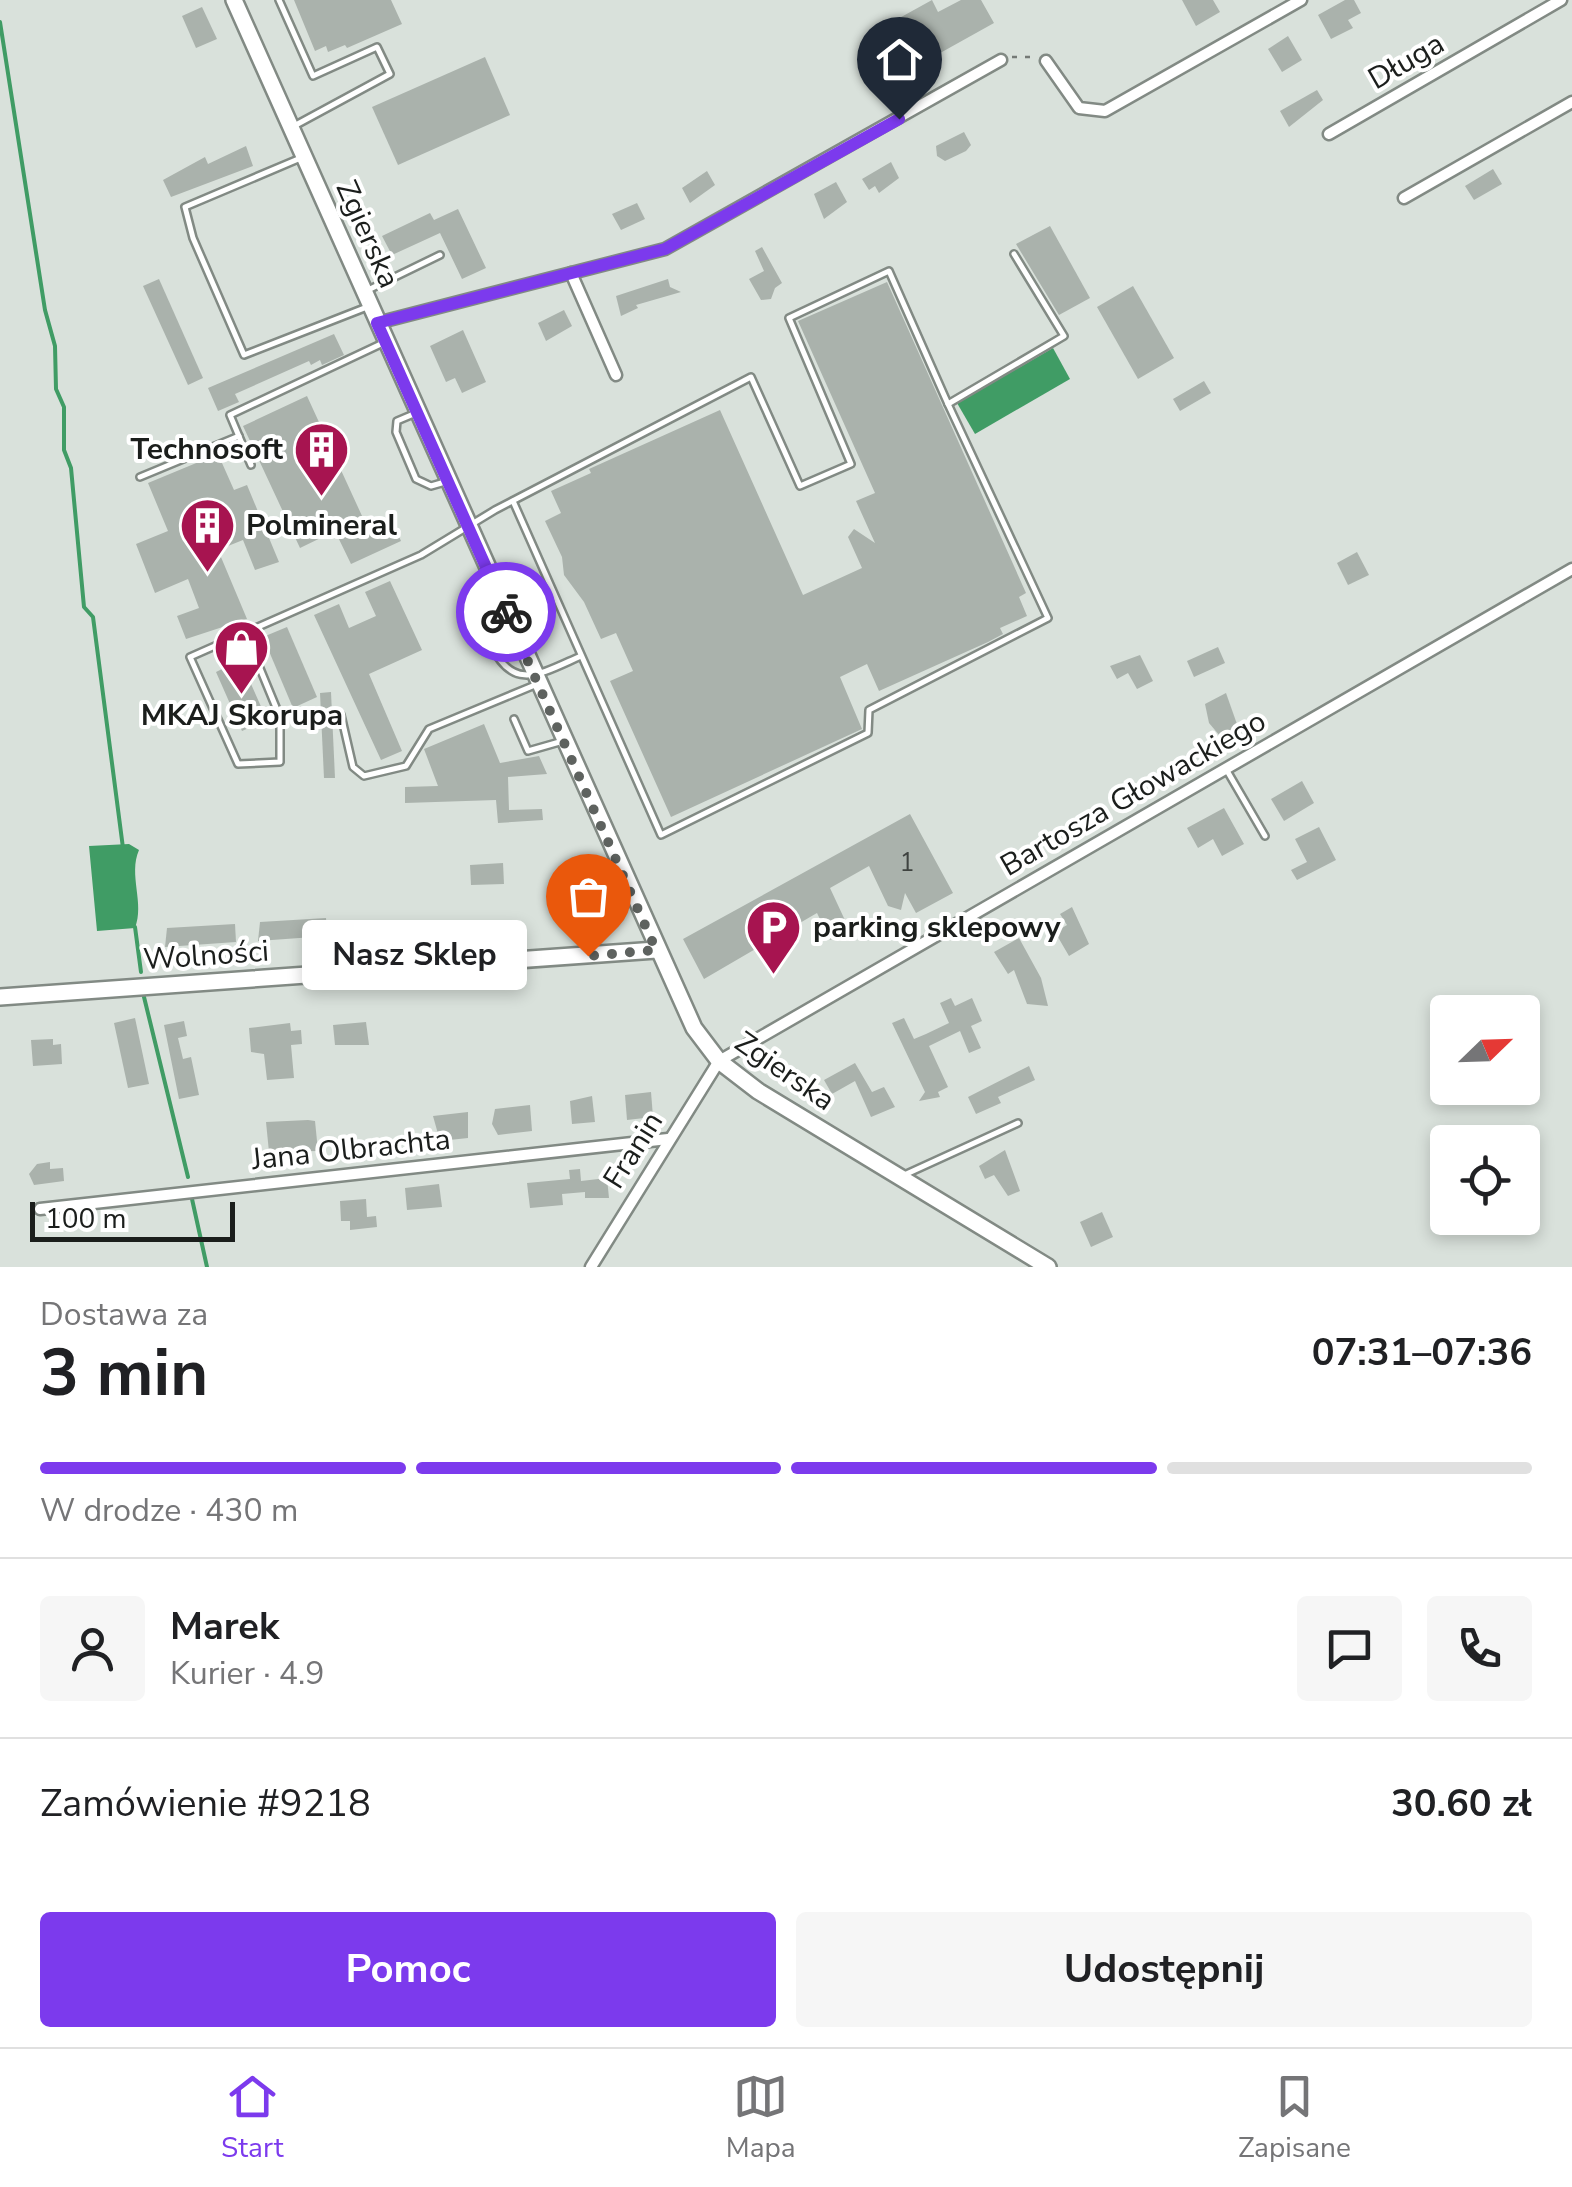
<!DOCTYPE html>
<html lang="pl">
<meta charset="utf-8">
<style>
:root{--surface:#fff;--page:#f6f6f6;--text:#202124;--muted:#757577;--line:#e0e0e0;--accent:#7c3aed}
body{margin:0;font-family:"Nunito Sans",sans-serif;background:var(--page);color:var(--text);height:100vh;display:flex;flex-direction:column;font-size:38px;white-space:nowrap}
*{box-sizing:border-box;margin:0}
p{font-size:32px;color:var(--muted)}
.icon{flex:none;width:55px;height:55px;fill:none;stroke:currentColor;stroke-width:2;stroke-linecap:round;stroke-linejoin:round}
.map{position:relative;height:1267px;overflow:hidden}
.sheet{display:flex;flex-direction:column;background:var(--surface);flex:1}
.sheet>*{flex:none}
.needle{width:65px;rotate:67deg}
.controls{position:absolute;left:1430px;top:995px;display:grid;gap:20px}
.controls a{display:grid;place-items:center;width:110px;height:110px;border-radius:10px;background:var(--surface);box-shadow:0 5px 15px #0003;font-size:50px}
.scale{position:absolute;left:30px;bottom:25px;width:205px;box-sizing:border-box;padding-left:10px;border:5px solid #1b1e1c;border-top:0;font-size:28px;line-height:35px;white-space:nowrap;color:#1b1e1c;-webkit-text-stroke:8px #fff;paint-order:stroke}
.pin{position:absolute;display:grid;place-items:center;width:85px;height:85px;color:#fff;margin:-102px -42px;border-radius:50% 50% 50% 0;rotate:-45deg;box-shadow:0 0 10px #0007}
.pin .icon{rotate:45deg}
.courier{position:absolute;display:grid;place-items:center;width:100px;height:100px;margin:-50px;border:8px solid #7c3aed;border-radius:50%;background:#fff;color:#222;box-shadow:0 2px 12px #0007}
.bubble{position:absolute;height:70px;border-radius:10px;background:var(--surface);box-shadow:0 5px 15px #0003;font-size:32px;font-weight:700;line-height:70px;text-align:center}
.summary em{font-style:normal;font-weight:700}
.summary div{display:flex;flex-direction:column-reverse}
.summary{display:flex;align-items:center;justify-content:space-between;height:170px;padding:0 40px}
h1{font-size:65px;font-weight:700;line-height:75px}
.bar{display:grid;grid-template-columns:repeat(4,1fr);gap:15px 10px;align-content:center;height:120px;padding:0 40px}
.bar i{height:12px;border-radius:8px;background:var(--line)}
.bar .selected{background:var(--accent)}
.bar p{grid-column:span 4}
.line{display:flex;align-items:center;gap:25px;padding:0 40px;border-top:2px solid var(--line)}
.line div{flex:1}
.round{display:grid;place-items:center;flex:none;width:105px;height:105px;border-radius:10px;background:var(--page)}
.primary-button{display:flex;gap:20px;margin-top:auto;padding:20px 40px}
.primary-button a{flex:1;height:115px;border-radius:10px;background:var(--accent);color:#fff;font-size:40px;font-weight:700;line-height:115px;text-align:center}
.primary-button a+a{background:var(--page);color:var(--text)}
.dock{display:flex;justify-content:space-around;align-items:center;height:140px;border-top:2px solid var(--line);background:var(--surface);font-size:28px;color:var(--muted)}
.dock a{display:grid;justify-items:center;gap:5px}
.dock .selected{color:var(--accent)}
.map>svg:first-child{display:block}
.water{fill:#409c65}
.lines{fill:none;stroke-linecap:round;stroke-linejoin:round}
.stream{stroke:#409c65;stroke-width:4}
.building{fill:#aab2ac}
.lane-casing{stroke:#828a84;stroke-width:10}
.street-casing{stroke:#828a84;stroke-width:15}
.secondary-casing{stroke:#828a84;stroke-width:20}
.path{stroke:#757a76;stroke-width:2.5;stroke-dasharray:5 8;stroke-linecap:butt}
.lane{stroke:#fff;stroke-width:5}
.street{stroke:#fff;stroke-width:10}
.secondary{stroke:#fff;stroke-width:15}
.done{stroke:#5e625f;stroke-width:10;stroke-dasharray:0 18}
.route{stroke:#7c3aed;stroke-width:12}
.labels{text-anchor:middle;stroke-width:8;stroke-linejoin:round;paint-order:stroke}
.number-label{font-size:25px;fill:#3f4340}
.street-label{font-size:30px;fill:#1b1e1c;stroke:#fff}
.poi-label{font-size:30px;font-weight:bold;fill:#1b1e1c;stroke:#fff;text-anchor:start}
</style>
<div class="map">
<svg width="1572" height="1267" viewBox="0 0 1572 1267">
<rect width="100%" height="100%" fill="#d9e1db"/>
<!-- water -->
<g class="water">
<path d="M1053 348 1070 379 975 434 957 403Z"/>
<path d="M129 844 139 850C128 875 145 903 135 928L97 931 89 846Z"/>
</g>
<g class="lines">
<!-- stream -->
<g class="stream">
<path d="M0 22 45 310 55 346 56 389 64 407V450L71 468 84 607 93 617 123 848"/>
<path d="M135 927 141 972"/>
<path d="M144 997 188 1177"/>
<path d="M192 1199 207 1267"/>
</g>
</g>
<!-- building -->
<g class="building">
<path d="M294 0H391L402 24 347 48 345 45 328 52 326 46 315 51Z"/>
<path d="M932 0 938 12 961 0H981L994 23 924 62 913 43 873 52 865 37Z"/>
<path d="M1182 0H1213L1220 12 1196 26Z"/>
<path d="M1345 0H1354L1361 13 1348 20 1353 28 1331 39 1318 15Z"/>
<path d="M202 7 217 39 196 48 182 16Z"/>
<path d="M1288 36 1302 60 1282 72 1268 49Z"/>
<path d="M485 57 510 115 398 165 372 107Z"/>
<path d="M1317 90 1323 100 1289 127 1280 111Z"/>
<path d="M964 132 971 145 966 151 945 161 937 156 936 146Z"/>
<path d="M246 146 253 166 171 197 163 180 205 157 208 164Z"/>
<path d="M891 162 899 178 879 193 875 186 869 190 862 179Z"/>
<path d="M1493 169 1502 184 1474 200 1465 186Z"/>
<path d="M707 171 715 185 690 203 682 188Z"/>
<path d="M836 182 847 202 824 219 814 194Z"/>
<path d="M637 203 645 219 621 230 612 214Z"/>
<path d="M458 209 486 268 462 279 440 233 392 255 382 236 430 213 434 220Z"/>
<path d="M1050 226 1090 298 1059 315 1016 244Z"/>
<path d="M762 247 782 283 775 288 771 299 761 300 749 279 764 271 755 251Z"/>
<path d="M159 279 203 378 188 385 143 286Z"/>
<path d="M668 279 670 287 681 292 636 305 638 308 621 316 616 296Z"/>
<path d="M887 282 1026 593 1019 597 1027 616 1000 628 1003 634 988 642 879 691 867 664 840 677 862 729 671 817 610 681 633 671 616 633 601 639 584 602 564 575 562 557 545 521 561 513 551 491 591 473 589 469 720 410 803 595 862 568 848 537 854 529 875 543 856 501 875 493 798 321Z"/>
<path d="M1133 286 1174 358 1138 379 1097 307Z"/>
<path d="M564 310 572 326 546 341 538 323Z"/>
<path d="M463 330 486 382 462 393 455 378 446 382 430 346Z"/>
<path d="M334 334 344 355 322 365 320 360 311 365 309 361 235 394 239 402 218 411 208 388Z"/>
<path d="M1204 381 1211 393 1180 411 1173 399Z"/>
<path d="M307 396 368 529 391 518 401 541 351 564 335 531 300 548 243 426Z"/>
<path d="M218 454 234 490 247 485 279 562 255 570 243 540 218 550 247 619 186 639 177 616 199 608 188 579 155 593 136 544 168 531 148 483Z"/>
<path d="M1357 552 1369 575 1348 585 1337 563Z"/>
<path d="M390 581 422 650 369 674 402 751 381 760 314 615 339 604 349 628 376 616 365 592Z"/>
<path d="M287 627 317 697 293 708 263 637Z"/>
<path d="M1218 647 1225 663 1194 677 1187 661Z"/>
<path d="M236 650 267 720 242 731 216 672 222 669 217 658Z"/>
<path d="M1140 655 1153 681 1137 689 1128 673 1117 679 1110 666Z"/>
<path d="M331 692 335 778H324L320 693Z"/>
<path d="M1226 693 1238 727 1220 736 1209 723 1205 704Z"/>
<path d="M484 724 500 763 539 756 547 774 508 777 509 810 542 809 543 820 498 823 496 800 405 803V787L438 786 424 749Z"/>
<path d="M1302 781 1314 803 1284 821 1271 799Z"/>
<path d="M1224 808 1244 844 1222 856 1213 839 1198 848 1187 828Z"/>
<path d="M910 814 953 893 916 913 905 893 901 910 888 906 869 866 830 888 850 931 830 940 817 913 704 979 683 939Z"/>
<path d="M1319 827 1336 860 1297 880 1291 870 1307 862 1295 839Z"/>
<path d="M503 863 504 884 471 885 470 865Z"/>
<path d="M1072 907 1089 944 1069 956 1055 932 1067 925 1060 914Z"/>
<path d="M326 918 327 936 258 941 260 922Z"/>
<path d="M235 924 236 942 165 947 167 928Z"/>
<path d="M1019 938 1041 978 1048 1006 1027 1004 1014 970 1008 974 994 952Z"/>
<path d="M951 998 955 1006 972 998 982 1021 971 1026 981 1048 969 1053 960 1031 929 1046 948 1087 938 1092 940 1097 919 1101 925 1092 892 1023 904 1018 914 1039 926 1034 949 1023 940 1003Z"/>
<path d="M135 1018 149 1084 128 1088 114 1023Z"/>
<path d="M184 1021 187 1036 178 1038 183 1059 191 1057 199 1095 179 1099 164 1025Z"/>
<path d="M366 1022 369 1045H335L333 1025Z"/>
<path d="M290 1023 291 1031 301 1030 302 1044 291 1045 294 1078 267 1080 264 1054 251 1052 249 1028Z"/>
<path d="M53 1039V1045L61 1044 62 1064 33 1066 31 1040Z"/>
<path d="M855 1063 872 1092 884 1087 895 1107 871 1117 855 1081 832 1094 824 1080Z"/>
<path d="M1029 1066 1035 1080 998 1097 1001 1103 976 1114 968 1097Z"/>
<path d="M651 1092 653 1117 627 1120 625 1095Z"/>
<path d="M592 1096 595 1122 572 1124 570 1101Z"/>
<path d="M530 1105 532 1131 498 1135 492 1124 495 1109Z"/>
<path d="M468 1112V1138L440 1141 433 1116Z"/>
<path d="M308 1120 315 1121 318 1151 269 1152 266 1122Z"/>
<path d="M1005 1150 1020 1191 1008 1196 994 1175 985 1179 979 1166Z"/>
<path d="M50 1162V1169L63 1168 64 1181 34 1185 29 1174 37 1164Z"/>
<path d="M580 1169 581 1181 607 1178 609 1198H585V1192L562 1194 563 1205 530 1208 527 1183 570 1179 569 1170Z"/>
<path d="M439 1184 442 1207 407 1210 405 1188Z"/>
<path d="M366 1199 367 1217 376 1216 377 1227 350 1230V1221H341L340 1201Z"/>
<path d="M1102 1212 1113 1237 1091 1247 1080 1222Z"/>
</g>
<g class="lines">
<defs>
<g id="lane">
<path d="M279 0 313 76 377 47 390 74 294 126"/>
<path d="M303 157 185 207 193 238 244 355 367 307"/>
<path d="M366 291 440 255"/>
<path d="M416 413 397 421 396 432 416 479 431 486 445 482"/>
<path d="M251 465 230 415 383 343"/>
<path d="M140 477 239 436"/>
<path d="M513 501 661 835 868 733 869 710 1048 618 948 404"/>
<path d="M492 588 479 596C478 614 483 626 490 642 512 694 542 673 581 656"/>
<path d="M254 654 280 717V762L238 764 190 657 421 555 495 510 751 377 800 486 851 464 789 318 889 271 948 404 1064 336 1014 254"/>
<path d="M341 715 353 767 364 776 406 766 429 729 535 685"/>
<path d="M514 719 528 751 563 741"/>
<path d="M1226 769 1265 836"/>
<path d="M902 1176 1018 1123"/>
</g>
<g id="street">
<path d="M1046 61 1079 108 1105 111 1301 0"/>
<path d="M1329 134 1561 0"/>
<path d="M1404 198 1572 102"/>
<path d="M571 273 616 375"/>
<path d="M377 323 665 249 1001 60"/>
<path d="M40 1209 668 1139"/>
<path d="M591 1267 719 1061 1572 569"/>
</g>
<g id="secondary">
<path d="M234 0 694 1028 719 1061 758 1091 1048 1267"/>
<path d="M0 997 656 950"/>
</g>
</defs>
<!-- lane casing -->
<use href="#lane" class="lane-casing"/>
<!-- street casing -->
<use href="#street" class="street-casing"/>
<!-- secondary casing -->
<use href="#secondary" class="secondary-casing"/>
<!-- path -->
<path class="path" d="M1012 57H1034"/>
<!-- lane -->
<use href="#lane" class="lane"/>
<!-- street -->
<use href="#street" class="street"/>
<!-- secondary -->
<use href="#secondary" class="secondary"/>
</g>
<g class="lines">
<!-- done -->
<path class="done" d="M506 612 656 950 588 956"/>
<!-- route -->
<path class="route" d="M506 612 377 323 665 249 899 119"/>
</g>
<!-- icons -->
<defs>
<symbol id="building-pin" viewBox="-11 -11 22 30"><path d="M0 17L-7.5 6A9.5 9.5 0 1 1 7.5 6Z" fill="#a71450" stroke="#fff"/><path d="M-4-6H4V6H1V3H-1V6H-4ZM-2.5-4.3h1.7v1.8h-1.7ZM.8-4.3h1.7v1.8H.8ZM-2.5-1h1.7V.8h-1.7ZM.8-1h1.7V.8H.8Z" fill="#fff"/></symbol>
<symbol id="shop-pin" viewBox="-11 -11 22 30"><path d="M0 17L-7.5 6A9.5 9.5 0 1 1 7.5 6Z" fill="#a71450" stroke="#fff"/><path d="M-5-2.5h2.3a2.7 3.5 0 0 1 5.4 0H5L5.5 6h-11ZM-1.5-2.5h3a1.5 2.3 0 0 0-3 0Z" fill="#fff"/></symbol>
<symbol id="parking-pin" viewBox="-11 -11 22 30"><path d="M0 17L-7.5 6A9.5 9.5 0 1 1 7.5 6Z" fill="#a71450" stroke="#fff"/><path d="M-3.5-5.5H1a3.5 3.5 0 0 1 0 7H-1V5.5H-3.5ZM-1-3.4V-.6H.8a1.4 1.4 0 0 0 0-2.8Z" fill="#fff"/></symbol>
</defs>
<g fill-rule="evenodd">
<use href="#building-pin" x="290" y="418" width="63" height="86"/>
<use href="#building-pin" x="176" y="494" width="63" height="86"/>
<use href="#shop-pin" x="210" y="616" width="63" height="86"/>
<use href="#parking-pin" x="742" y="896" width="63" height="86"/>
</g>
<g class="labels">
<!-- number labels -->
<g class="number-label">
<text x="907" y="871">1</text>
</g>
<!-- street labels -->
<g class="street-label">
<text transform="translate(1406 61) rotate(-30)" y="10">Długa</text>
<text transform="translate(368 234) rotate(66)" y="10">Zgierska</text>
<text transform="translate(1133 793) rotate(-30)" y="10">Bartosza Głowackiego</text>
<text transform="translate(206 955) rotate(-4)" y="10">Wolności</text>
<text transform="translate(785 1071) rotate(35)" y="10">Zgierska</text>
<text transform="translate(351 1149) rotate(-6)" y="10">Jana Olbrachta</text>
<text transform="translate(633 1150) rotate(-58)" y="10">Franin</text>
</g>
<!-- poi labels -->
<g class="poi-label">
<text x="283" y="459" text-anchor="end">Technosoft</text>
<text x="246" y="535">Polmineral</text>
<text x="242" y="725" text-anchor="middle">MKAJ Skorupa</text>
<text x="813" y="937">parking sklepowy</text>
</g>
</g>
</svg>
<div class="controls">
<a><svg class="needle" viewBox="-14 -14 28 28"><path d="M0-13l5 13h-10z" fill="#e53935"/><path d="M0 13l5-13h-10z" fill="#757577"/></svg></a>
<a><svg class="icon" aria-label="locate" viewBox="0 0 24 24"><circle cx="12" cy="12" r="6"/><path d="M12 2v4M12 18v4M2 12h4M18 12h4"/></svg></a>
</div>
<div class="scale">100 m</div>
<div class="pin" style="left:588px;top:956px;background:#ea580c"><svg class="icon" aria-label="bag" viewBox="0 0 24 24"><path d="M5 8h14l-1 12H6zM9 8a3 3 0 0 1 6 0"/></svg></div>
<div class="pin" style="left:899px;top:119px;background:#1f2937"><svg class="icon" aria-label="home" viewBox="0 0 24 24"><path d="M3 11l9-7 9 7M6 9v11h12V9"/></svg></div>
<div class="courier" style="left:506px;top:612px"><svg class="icon" aria-label="bike" viewBox="0 0 24 24"><circle cx="6" cy="16" r="4"/><circle cx="18" cy="16" r="4"/><path d="M6 16l4-8h5l3 8M10 8l3 8H6M13 5h3"/></svg></div>
<div class="bubble" style="left:302px;top:920px;width:225px">Nasz Sklep</div>
</div>
<section class="sheet">
<div class="summary"><div><h1>3 min</h1><p>Dostawa za</p></div><em>07:31–07:36</em></div>
<div class="bar"><i class="selected"></i><i class="selected"></i><i class="selected"></i><i></i><p>W drodze · 430 m</p></div>
<div class="line" style="height:180px"><a class="round"><svg class="icon" aria-label="person" viewBox="0 0 24 24"><circle cx="12" cy="8" r="4"/><path d="M4 21q1-7 8-7t8 7"/></svg></a><div><b>Marek</b><p>Kurier · 4.9</p></div><a class="round"><svg class="icon" aria-label="chat" viewBox="0 0 24 24"><path d="M4 5h16v11H9l-5 4z"/></svg></a><a class="round"><svg class="icon" aria-label="phone" viewBox="0 0 24 24"><path d="M5 4h4l2 5-3 2q2 4 5 5l2-3 5 2v4C11 20 4 13 5 4z"/></svg></a></div>
<div class="line" style="height:130px"><div>Zamówienie #9218</div><b>30.60 zł</b></div>
<div class="primary-button"><a>Pomoc</a><a>Udostępnij</a></div>
</section>
<nav class="dock">
<a class="selected"><svg class="icon" aria-label="home" viewBox="0 0 24 24"><path d="M3 11l9-7 9 7M6 9v11h12V9"/></svg>Start</a>
<a><svg class="icon" aria-label="map" viewBox="0 0 24 24"><path d="M3 6l6-2 6 2 6-2v14l-6 2-6-2-6 2zM9 4v14M15 6v14"/></svg>Mapa</a>
<a><svg class="icon" aria-label="saved" viewBox="0 0 24 24"><path d="M7 4h10v16l-5-4-5 4z"/></svg>Zapisane</a>
</nav>
